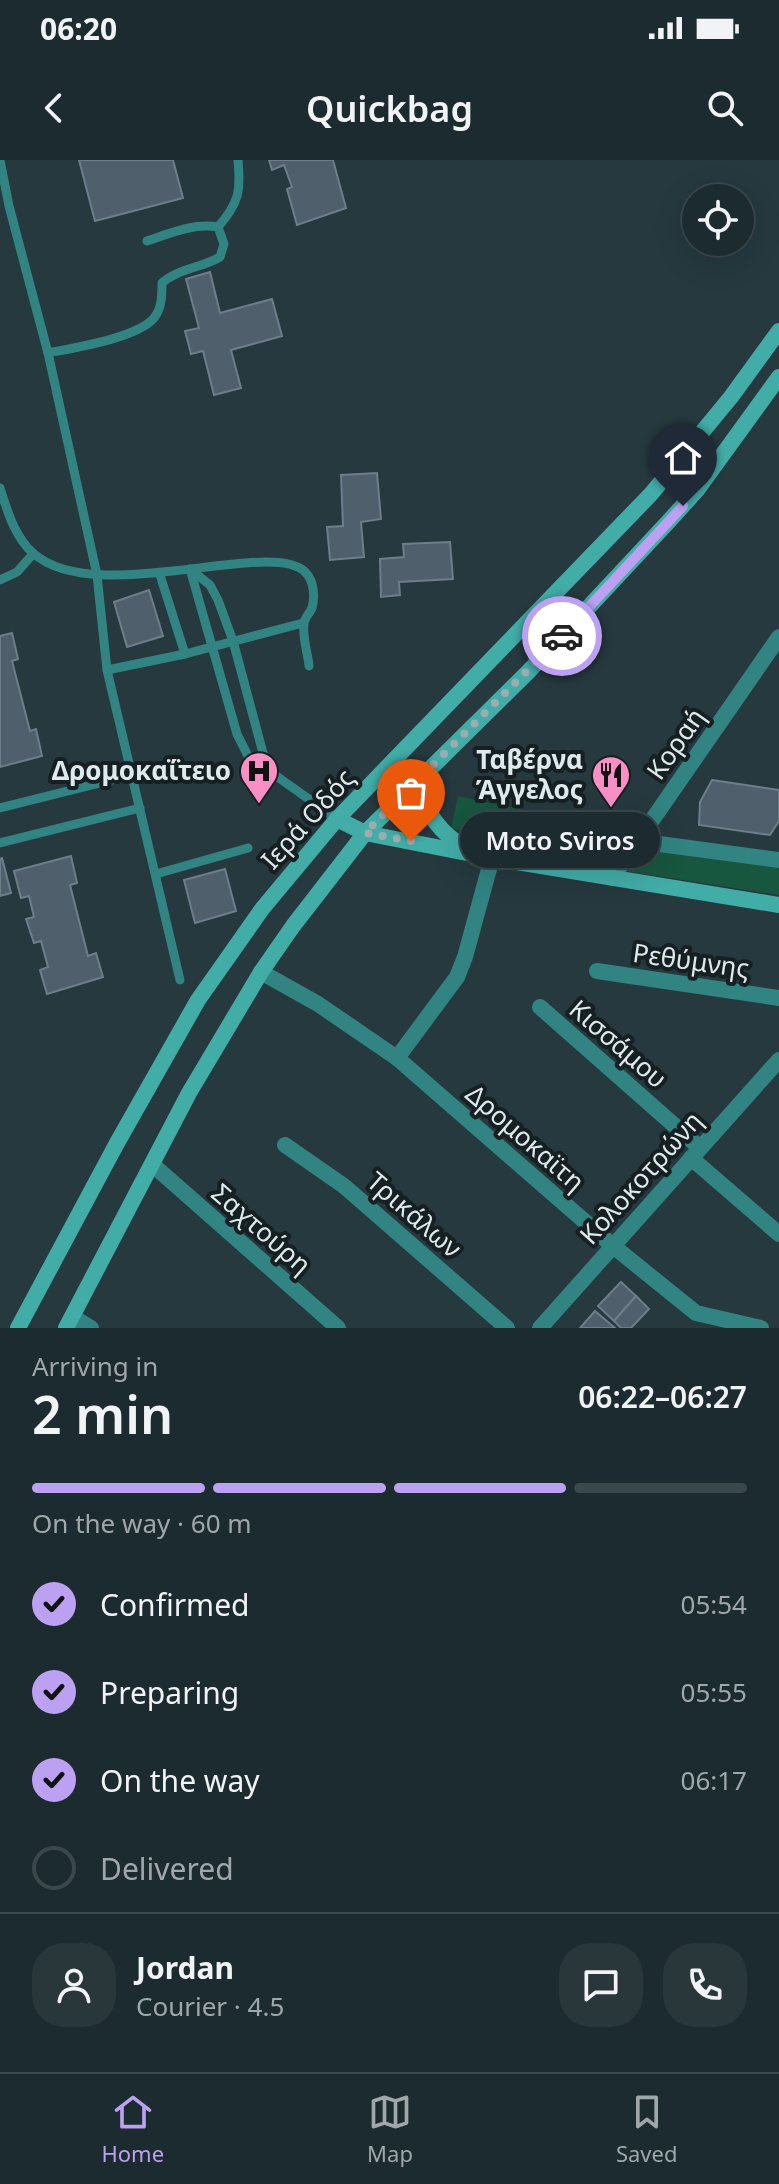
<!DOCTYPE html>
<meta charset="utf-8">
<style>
:root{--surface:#1c2b2f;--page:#29373b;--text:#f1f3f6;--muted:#a0a7aa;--line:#3a474b;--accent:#bca0f2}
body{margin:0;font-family:"Noto Sans",sans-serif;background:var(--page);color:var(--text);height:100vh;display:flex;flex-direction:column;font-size:30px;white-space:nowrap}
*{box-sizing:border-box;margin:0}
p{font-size:26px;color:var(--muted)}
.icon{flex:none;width:44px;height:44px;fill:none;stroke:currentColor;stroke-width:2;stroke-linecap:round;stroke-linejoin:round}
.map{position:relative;height:1168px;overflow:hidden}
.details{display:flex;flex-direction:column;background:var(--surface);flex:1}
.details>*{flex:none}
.fabs{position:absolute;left:682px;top:24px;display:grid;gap:16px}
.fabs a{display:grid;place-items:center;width:72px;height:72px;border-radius:50%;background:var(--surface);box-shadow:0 8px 32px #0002,0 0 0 2px var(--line);font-size:40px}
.pin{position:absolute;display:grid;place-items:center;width:68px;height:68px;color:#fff;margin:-82px -34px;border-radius:50% 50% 50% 0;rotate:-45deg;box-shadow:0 0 8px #0007}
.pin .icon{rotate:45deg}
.courier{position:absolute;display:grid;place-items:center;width:80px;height:80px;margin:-40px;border:6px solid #bca0f2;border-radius:50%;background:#fff;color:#222;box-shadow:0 2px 10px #0007}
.bubble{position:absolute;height:56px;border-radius:28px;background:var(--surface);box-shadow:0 8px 32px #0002,0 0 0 2px var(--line);font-size:26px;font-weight:600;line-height:56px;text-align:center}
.head em{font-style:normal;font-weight:600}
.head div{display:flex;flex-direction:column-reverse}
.head{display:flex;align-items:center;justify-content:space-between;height:136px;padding:0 32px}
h1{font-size:52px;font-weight:600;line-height:60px}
.bar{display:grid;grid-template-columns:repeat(4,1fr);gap:12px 8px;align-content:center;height:96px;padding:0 32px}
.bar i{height:10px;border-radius:6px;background:var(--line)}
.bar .selected{background:var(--accent)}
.bar p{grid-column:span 4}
.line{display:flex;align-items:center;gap:20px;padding:0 32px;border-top:2px solid var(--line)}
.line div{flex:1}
.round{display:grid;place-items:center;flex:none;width:84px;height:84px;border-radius:32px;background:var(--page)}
ol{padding:0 32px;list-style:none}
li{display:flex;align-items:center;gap:24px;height:88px}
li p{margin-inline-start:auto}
li .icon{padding:8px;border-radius:50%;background:var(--accent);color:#111;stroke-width:4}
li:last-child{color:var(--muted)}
li i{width:44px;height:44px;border:4px solid var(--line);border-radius:50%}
.status{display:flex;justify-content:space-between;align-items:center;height:56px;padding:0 40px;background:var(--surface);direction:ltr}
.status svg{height:22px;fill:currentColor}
header{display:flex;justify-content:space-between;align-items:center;height:104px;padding:0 32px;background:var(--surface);font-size:36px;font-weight:600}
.dock{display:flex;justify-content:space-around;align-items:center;height:112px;border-top:2px solid var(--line);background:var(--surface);font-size:22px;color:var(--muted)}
.dock a{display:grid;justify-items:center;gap:4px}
.dock .selected{color:var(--accent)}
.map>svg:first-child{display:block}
.green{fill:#17563f}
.building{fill:#505f6c;stroke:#6d7d8a;stroke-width:2}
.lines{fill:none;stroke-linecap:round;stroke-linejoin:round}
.lane{stroke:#318481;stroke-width:9}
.street{stroke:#318481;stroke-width:16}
.secondary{stroke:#42aca7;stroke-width:16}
.done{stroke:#9dacb1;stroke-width:8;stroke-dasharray:0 14.4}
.route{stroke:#bca0f2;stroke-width:10}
.labels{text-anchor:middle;stroke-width:8;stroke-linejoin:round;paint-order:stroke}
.street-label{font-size:26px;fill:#deeaee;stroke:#161f21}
.poi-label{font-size:26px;font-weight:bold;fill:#deeaee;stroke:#161f21;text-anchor:end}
</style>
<div class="status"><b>06:20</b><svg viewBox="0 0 49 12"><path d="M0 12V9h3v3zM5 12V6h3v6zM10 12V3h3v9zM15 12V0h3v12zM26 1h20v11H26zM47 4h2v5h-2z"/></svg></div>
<header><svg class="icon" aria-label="back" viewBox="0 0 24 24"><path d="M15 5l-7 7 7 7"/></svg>Quickbag<svg class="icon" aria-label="search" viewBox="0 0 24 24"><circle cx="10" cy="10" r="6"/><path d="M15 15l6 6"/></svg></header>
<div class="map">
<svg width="779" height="1168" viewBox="0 0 779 1168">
<rect width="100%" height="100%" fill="#25393f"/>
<!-- green -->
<g class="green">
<path d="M458 636 623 671 598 705 451 668Z"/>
<path d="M638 683 779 704V735L619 710Z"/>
</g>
<!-- building -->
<g class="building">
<path d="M79 0H173L183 38 95 61Z"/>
<path d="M269 0H333L346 48 297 65 287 29 292 27 284 5 272 10Z"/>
<path d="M210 112 220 153 272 139 282 176 231 190 241 228 214 235 203 191 191 194 185 171 199 168 186 119Z"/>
<path d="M377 313 381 359 361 362 364 397 330 400 327 367 343 366 341 315Z"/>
<path d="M450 382 453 419 399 422 400 435 381 437 380 399 404 397 403 384Z"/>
<path d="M149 430 163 476 127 487 114 442Z"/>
<path d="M12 473 18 499 12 501 30 571 36 569 42 596 0 607V476Z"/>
<path d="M712 620 779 630V661L770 675 699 665 700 642Z"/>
<path d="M71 696 77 723 70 725 88 796 96 793 103 817 47 834 40 810 48 807 41 781 34 783 26 759 34 757 29 736 21 738 14 711Z"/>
<path d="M2 698 11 733 0 736V699Z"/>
<path d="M225 709 236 751 195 763 184 720Z"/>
<path d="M621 1122 636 1136 614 1161 598 1146Z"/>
<path d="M636 1136 649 1149 631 1168H621L614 1161Z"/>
<path d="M595 1151 615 1168H580Z"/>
</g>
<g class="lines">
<!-- lane -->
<g class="lane">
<path d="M0 0 9 46 48 193 97 415 107 510 180 820"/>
<path d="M218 67C239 43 241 31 238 0"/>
<path d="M48 193C73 188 144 177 156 155 162 146 162 133 162 123 177 109 201 108 220 97L224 84 218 67C193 63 171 73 147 81"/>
<path d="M0 328C7 350 15 378 33 393 95 449 275 376 306 413 314 421 315 437 312 448 310 453 304 458 304 464 302 476 308 494 309 506"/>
<path d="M190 409 237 574 248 596 337 659"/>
<path d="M190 409 210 425 218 440 233 481 267 608"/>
<path d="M160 415 185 494"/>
<path d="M0 420 17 412 33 394"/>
<path d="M107 510 185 494 303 463"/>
<path d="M0 648 132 615"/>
<path d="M0 683 140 648"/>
<path d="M156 714 248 688"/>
</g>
<!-- street -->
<g class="street">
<path d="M637 681 779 700"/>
<path d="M612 718 779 477"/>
<path d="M597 811 779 838"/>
<path d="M261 812 318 844 397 898 613 1086 696 1153 761 1168"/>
<path d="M540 847 700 988"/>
<path d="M397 898 457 817 465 797 492 698"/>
<path d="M285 985 344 1026 507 1168"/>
<path d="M691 998 779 1074"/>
<path d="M153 1005 338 1168"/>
<path d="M73 1157 91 1168"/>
<path d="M540 1168 779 900"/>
</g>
<!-- secondary -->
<g class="secondary">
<path d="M416 623C426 652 440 675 468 689"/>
<path d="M337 659 365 673 492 698 779 745"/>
<path d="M18 1168 117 983 198 840 262 749 337 659 651 334 731 237 779 171"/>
<path d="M66 1168 189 933 261 812 293 766 365 673 528 512 669 361 697 330 779 217"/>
</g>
</g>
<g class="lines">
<!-- done -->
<path class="done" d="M411 681 365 673 562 476"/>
<!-- route -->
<path class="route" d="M562 476 683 346"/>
</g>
<!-- icons -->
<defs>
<symbol id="hospital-pin" viewBox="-11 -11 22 30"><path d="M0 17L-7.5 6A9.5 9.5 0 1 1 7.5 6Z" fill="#fa8fc6" stroke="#161f21"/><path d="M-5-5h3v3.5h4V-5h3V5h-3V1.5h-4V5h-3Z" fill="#111"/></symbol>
<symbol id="restaurant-pin" viewBox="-11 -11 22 30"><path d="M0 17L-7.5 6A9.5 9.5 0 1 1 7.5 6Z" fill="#fa8fc6" stroke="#161f21"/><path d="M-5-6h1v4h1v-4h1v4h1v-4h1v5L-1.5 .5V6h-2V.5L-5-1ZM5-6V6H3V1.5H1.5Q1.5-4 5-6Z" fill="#111"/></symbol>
</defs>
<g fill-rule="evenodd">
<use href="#hospital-pin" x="237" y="589" width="44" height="60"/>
<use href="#restaurant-pin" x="589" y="593" width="44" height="60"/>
</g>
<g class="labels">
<!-- street labels -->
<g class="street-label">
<text transform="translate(676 584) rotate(-55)" y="9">Κοραή</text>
<text transform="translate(308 659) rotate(-48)" y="9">Ιερά Οδός</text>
<text transform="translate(691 801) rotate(8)" y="9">Ρεθύμνης</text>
<text transform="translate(618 884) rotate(41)" y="9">Κισσάμου</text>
<text transform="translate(525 978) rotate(41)" y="9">Δρομοκαϊτη</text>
<text transform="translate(641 1018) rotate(-48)" y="9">Κολοκοτρώνη</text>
<text transform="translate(414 1055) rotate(41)" y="9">Τρικάλων</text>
<text transform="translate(261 1069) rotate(41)" y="9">Σαχτούρη</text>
</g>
<!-- poi labels -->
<g class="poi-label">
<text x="583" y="609">Ταβέρνα<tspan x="583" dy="30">Άγγελος</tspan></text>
<text x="231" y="620">Δρομοκαΐτειο</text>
</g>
</g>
</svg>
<div class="fabs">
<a><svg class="icon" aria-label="locate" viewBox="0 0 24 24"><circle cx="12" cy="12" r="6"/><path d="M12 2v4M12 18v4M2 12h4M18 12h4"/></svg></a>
</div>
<div class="pin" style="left:411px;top:681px;background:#ea580c"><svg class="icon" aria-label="bag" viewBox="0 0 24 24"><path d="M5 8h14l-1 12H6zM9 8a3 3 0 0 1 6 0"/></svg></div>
<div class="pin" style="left:683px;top:346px;background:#1f2937"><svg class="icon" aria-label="home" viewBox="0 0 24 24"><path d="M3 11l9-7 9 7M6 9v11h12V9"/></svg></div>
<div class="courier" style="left:562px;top:476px"><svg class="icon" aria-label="car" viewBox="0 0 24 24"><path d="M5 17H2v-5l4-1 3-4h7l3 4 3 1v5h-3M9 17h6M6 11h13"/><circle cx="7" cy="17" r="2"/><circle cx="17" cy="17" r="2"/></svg></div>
<div class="bubble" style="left:460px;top:652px;width:200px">Moto Sviros</div>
</div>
<section class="details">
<div class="head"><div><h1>2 min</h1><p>Arriving in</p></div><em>06:22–06:27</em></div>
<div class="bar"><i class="selected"></i><i class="selected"></i><i class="selected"></i><i></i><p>On the way · 60 m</p></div>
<ol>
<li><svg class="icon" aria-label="check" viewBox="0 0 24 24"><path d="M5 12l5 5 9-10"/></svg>Confirmed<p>05:54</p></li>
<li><svg class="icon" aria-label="check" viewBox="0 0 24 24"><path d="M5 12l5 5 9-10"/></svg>Preparing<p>05:55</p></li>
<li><svg class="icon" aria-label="check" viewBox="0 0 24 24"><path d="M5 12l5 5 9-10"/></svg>On the way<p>06:17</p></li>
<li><i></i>Delivered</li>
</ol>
<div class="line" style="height:144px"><a class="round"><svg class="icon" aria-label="person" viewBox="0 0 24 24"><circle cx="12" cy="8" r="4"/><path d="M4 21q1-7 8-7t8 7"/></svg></a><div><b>Jordan</b><p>Courier · 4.5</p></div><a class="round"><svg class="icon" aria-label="chat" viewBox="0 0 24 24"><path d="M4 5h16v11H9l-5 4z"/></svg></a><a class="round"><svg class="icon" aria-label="phone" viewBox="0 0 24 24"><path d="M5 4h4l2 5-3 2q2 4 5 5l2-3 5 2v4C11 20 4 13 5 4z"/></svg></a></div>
</section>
<nav class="dock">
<a class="selected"><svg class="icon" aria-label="home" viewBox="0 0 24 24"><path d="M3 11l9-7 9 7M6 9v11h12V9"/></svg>Home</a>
<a><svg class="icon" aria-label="map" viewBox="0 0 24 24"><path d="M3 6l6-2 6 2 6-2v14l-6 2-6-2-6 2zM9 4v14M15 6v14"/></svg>Map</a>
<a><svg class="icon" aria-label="saved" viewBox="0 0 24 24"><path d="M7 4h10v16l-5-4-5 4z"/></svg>Saved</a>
</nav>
